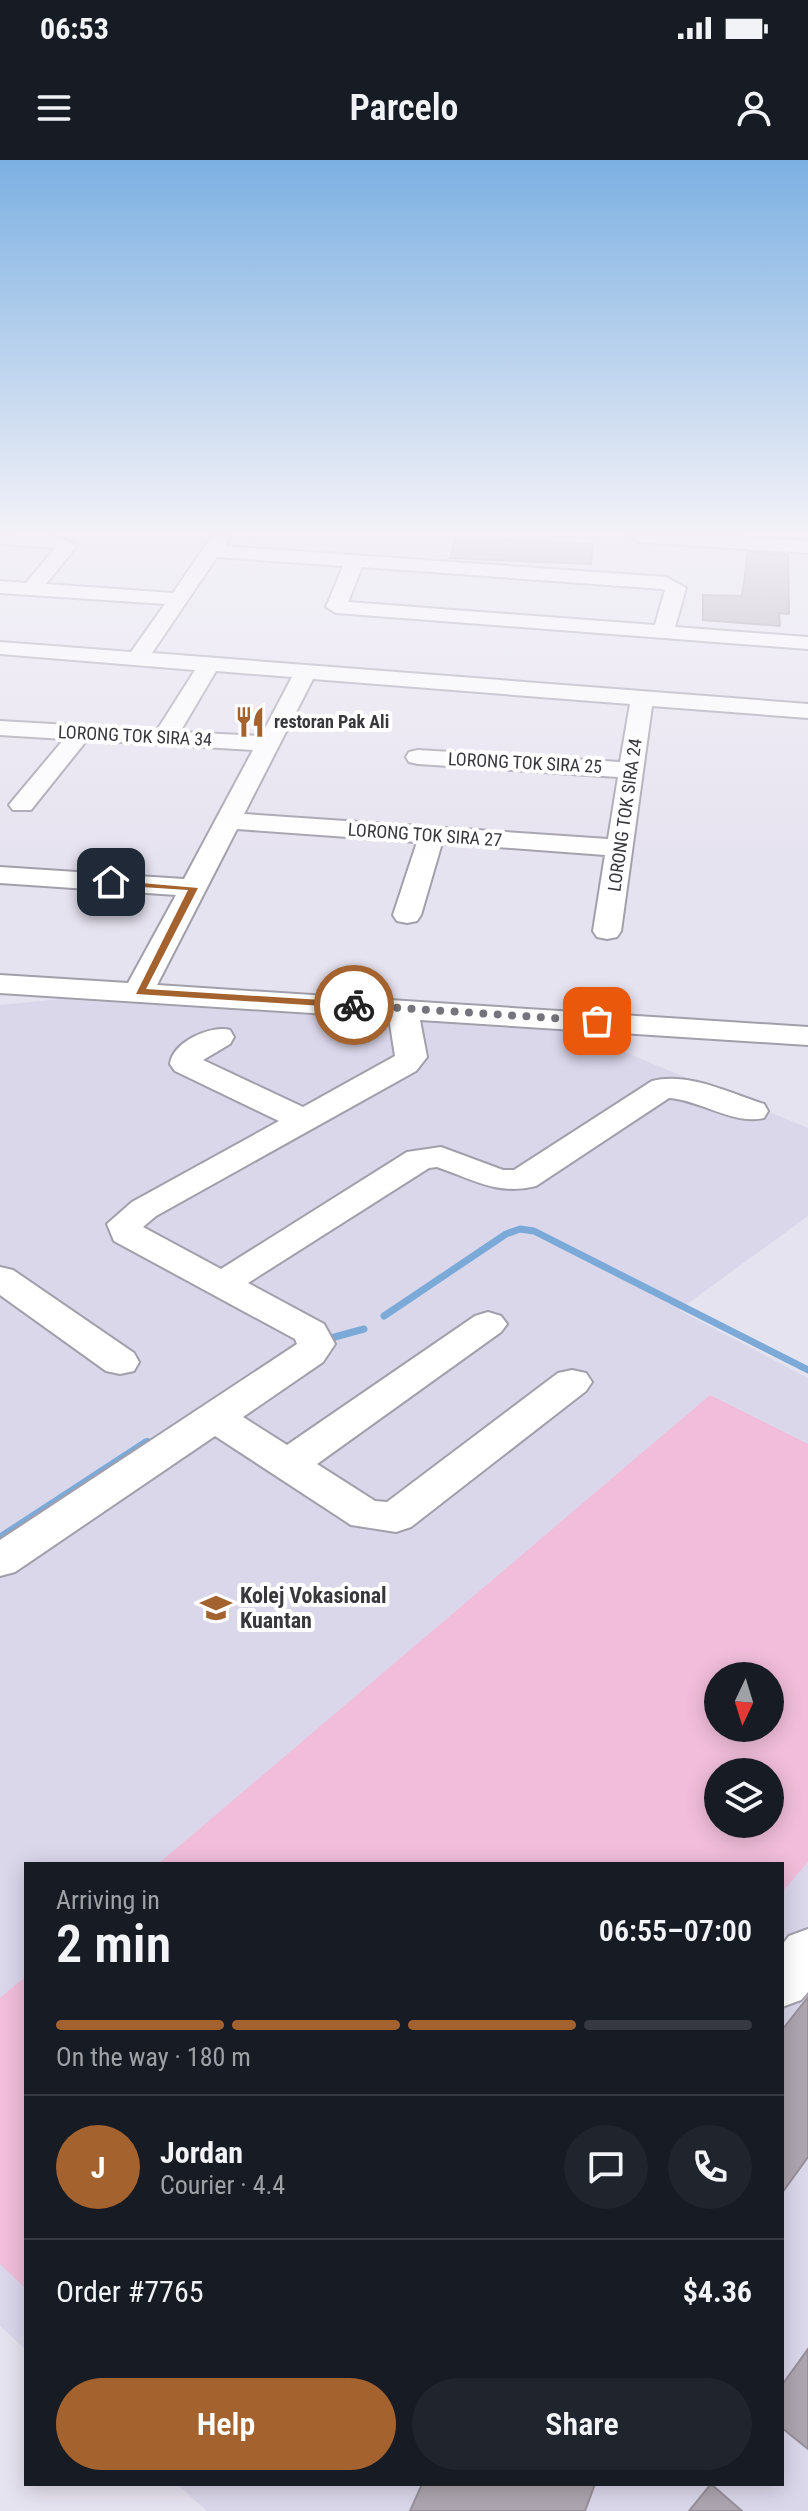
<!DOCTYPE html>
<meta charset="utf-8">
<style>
:root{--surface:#171b24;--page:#20242c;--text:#f1f3f6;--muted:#9ea1a6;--line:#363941;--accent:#a3622e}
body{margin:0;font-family:"Roboto Condensed",sans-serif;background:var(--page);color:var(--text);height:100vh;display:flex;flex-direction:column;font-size:30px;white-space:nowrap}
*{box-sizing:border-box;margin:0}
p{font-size:26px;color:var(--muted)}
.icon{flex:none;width:44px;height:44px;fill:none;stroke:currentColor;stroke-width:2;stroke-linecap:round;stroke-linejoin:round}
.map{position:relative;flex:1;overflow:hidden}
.sheet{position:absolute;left:24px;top:1702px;width:760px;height:624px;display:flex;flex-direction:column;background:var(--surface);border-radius:0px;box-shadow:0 4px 20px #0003}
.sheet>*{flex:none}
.needle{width:52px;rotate:184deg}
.fabs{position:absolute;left:704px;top:1502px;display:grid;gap:16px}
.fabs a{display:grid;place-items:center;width:80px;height:80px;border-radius:50%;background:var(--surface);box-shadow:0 4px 20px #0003;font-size:40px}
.pin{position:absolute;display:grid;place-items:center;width:68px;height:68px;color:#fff;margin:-34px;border-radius:16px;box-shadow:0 4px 12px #0006}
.courier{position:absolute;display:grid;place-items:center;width:80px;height:80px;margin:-40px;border:6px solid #a3622e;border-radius:50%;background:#fff;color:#222;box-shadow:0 2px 10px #0007}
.head em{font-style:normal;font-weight:600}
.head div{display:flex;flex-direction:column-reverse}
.head{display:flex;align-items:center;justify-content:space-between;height:136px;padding:0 32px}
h1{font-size:52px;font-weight:600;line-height:60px}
.bar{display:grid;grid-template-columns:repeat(4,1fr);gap:12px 8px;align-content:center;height:96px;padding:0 32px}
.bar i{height:10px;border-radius:6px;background:var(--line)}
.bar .active{background:var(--accent)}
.bar p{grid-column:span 4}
.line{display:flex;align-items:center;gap:20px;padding:0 32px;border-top:2px solid var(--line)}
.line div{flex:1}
.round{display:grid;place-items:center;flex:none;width:84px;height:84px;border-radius:42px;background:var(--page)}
.cta{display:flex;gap:16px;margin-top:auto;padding:16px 32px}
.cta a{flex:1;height:92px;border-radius:48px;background:var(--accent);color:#fff;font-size:32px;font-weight:600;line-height:92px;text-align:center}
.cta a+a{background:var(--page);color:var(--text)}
.status{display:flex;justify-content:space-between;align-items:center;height:56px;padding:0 40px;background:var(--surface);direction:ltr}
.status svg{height:22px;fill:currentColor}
header{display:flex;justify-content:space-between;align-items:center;height:104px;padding:0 32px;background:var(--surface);font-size:36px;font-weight:600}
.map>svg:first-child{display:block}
.built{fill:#dbd7eb;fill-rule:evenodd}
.green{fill:#f1bdda;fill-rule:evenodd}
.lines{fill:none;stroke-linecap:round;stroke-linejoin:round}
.stream-far1{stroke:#7baad8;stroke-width:7}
.stream{stroke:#7baad8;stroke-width:10}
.building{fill:#ada5af;stroke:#978f99;stroke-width:2}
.minor-casing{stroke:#a29fab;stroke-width:4}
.minor{fill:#fff;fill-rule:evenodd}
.route{fill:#a3622e}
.done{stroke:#75737b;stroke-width:8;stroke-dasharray:0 14.4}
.labels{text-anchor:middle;stroke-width:8;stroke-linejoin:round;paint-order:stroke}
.far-poi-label{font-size:18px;font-weight:bold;fill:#38373c;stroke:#fff;text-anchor:start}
.far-street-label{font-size:18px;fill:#38373c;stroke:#fff}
.poi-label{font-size:22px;font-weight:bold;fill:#38373c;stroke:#fff;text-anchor:start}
</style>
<div class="status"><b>06:53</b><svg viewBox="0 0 49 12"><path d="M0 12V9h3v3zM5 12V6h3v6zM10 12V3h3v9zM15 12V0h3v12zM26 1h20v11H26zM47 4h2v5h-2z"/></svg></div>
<header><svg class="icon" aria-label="menu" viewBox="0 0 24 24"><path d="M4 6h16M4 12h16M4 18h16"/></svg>Parcelo<svg class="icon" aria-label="person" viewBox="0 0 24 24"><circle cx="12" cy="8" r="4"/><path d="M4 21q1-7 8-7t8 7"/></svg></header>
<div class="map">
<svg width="808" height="2351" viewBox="0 0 808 2351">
<rect width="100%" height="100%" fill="#e6e3f0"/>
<!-- built -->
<path class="built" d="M61 839 576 872 808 968V1056L679 1150 808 1218V2351H207L177 2324H782V1704H26V2190L0 2166V845ZM718 1516H770V1568H718ZM718 1612H770V1664H718Z"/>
<!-- green -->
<g class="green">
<path d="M710 1235 808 1284V1702L782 1732V1704H158ZM718 1516H770V1568H718ZM718 1612H770V1664H718Z"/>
<path d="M26 1816V2129L0 2104V1838Z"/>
</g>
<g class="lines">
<!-- stream-far1 -->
<g class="stream-far1">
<path d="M384 1156 506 1074 520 1069 534 1071 808 1210"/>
<path d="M331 1178 364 1169"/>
</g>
<!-- stream -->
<path class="stream" d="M0 1379 147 1283"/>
</g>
<!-- building -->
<g class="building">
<path d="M457 376 592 384 591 404 450 398Z"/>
<path d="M748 392 788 395 789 454 779 453 780 466 703 460V435L742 436Z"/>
<path d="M808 1837V1997L782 2033V1870Z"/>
<path d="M808 2189V2289L782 2268V2225Z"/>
<path d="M422 2324H595L585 2351H410Z"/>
<path d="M711 2324 742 2351H689Z"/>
</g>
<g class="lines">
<defs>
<g id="minor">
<path d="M0 376C22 376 60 369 76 387L46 424 173 433 212 376H231L225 386 666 417 686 428 675 467 808 477V489L336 453 326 447 343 406 217 397 152 493 808 544V558L652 546 621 771 617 777 607 779 597 777 593 771 605 695 442 683 421 755 417 761 407 763 397 761 393 755 417 682 237 669 157 825 808 867V885L420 860 427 897 416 911 156 1056 143 1067 221 1109 407 992 441 987 503 1010H514L652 921C689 912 729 933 764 944L768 951 764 958C733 965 700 940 669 938L536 1026C498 1036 472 1019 437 1007L429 1008 248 1123 324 1164 335 1184 323 1202 243 1257 287 1285 475 1156 488 1152 501 1156 507 1164 501 1172 317 1304 375 1341 387 1342 558 1213 572 1210 586 1213 592 1222 586 1231 411 1367 396 1372 351 1365 215 1276 15 1412 0 1416V1380L297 1184 295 1179 114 1081 107 1064 132 1042 279 961 175 911 170 904C173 882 210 865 230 870L234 877 230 884 203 900 303 947 395 896 389 858 0 833V815L128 823 176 735 0 723V707L184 719 253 590 87 580 31 650H13L9 645 13 640 64 579 0 575V561L157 570 195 510 0 494V482L131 492 165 444 0 433V421L26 423 55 388 0 384ZM362 407 662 429 665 430 655 465 348 442ZM216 511 292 517 261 576 180 572ZM313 519 630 544 620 602 418 590 409 592 406 597 409 602 418 604 618 617 608 679 244 654Z"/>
<path d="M629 376H728L808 381V393L638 382Z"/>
<path d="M0 1107 13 1110 134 1193 139 1202 134 1211 120 1214 106 1211 0 1135Z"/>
<path d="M808 1769V1832L801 1840 782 1847V1785L789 1776Z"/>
</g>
</defs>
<!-- minor casing -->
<use href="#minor" class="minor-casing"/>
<!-- minor -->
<use href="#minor" class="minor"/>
</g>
<!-- sky -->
<linearGradient id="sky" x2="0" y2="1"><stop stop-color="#7cb0e2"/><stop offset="0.53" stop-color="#f4f2f8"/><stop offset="1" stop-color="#f4f2f8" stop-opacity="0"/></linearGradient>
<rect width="808" height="705" fill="url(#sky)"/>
<!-- route -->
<path class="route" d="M107 720 198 728 146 829 354 842 359 845 354 848 136 834 188 730 111 725Z"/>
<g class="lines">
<!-- done -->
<path class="done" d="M354 845 597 861"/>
</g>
<!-- icons -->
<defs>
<symbol id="restaurant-bare" viewBox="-9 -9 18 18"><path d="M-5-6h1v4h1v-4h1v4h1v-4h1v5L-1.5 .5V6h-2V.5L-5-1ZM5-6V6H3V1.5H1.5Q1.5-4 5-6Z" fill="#a3622e" stroke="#fff" stroke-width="2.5" paint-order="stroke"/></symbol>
<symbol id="school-bare" viewBox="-9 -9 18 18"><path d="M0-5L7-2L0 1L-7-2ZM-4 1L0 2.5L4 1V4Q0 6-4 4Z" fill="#a3622e" stroke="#fff" stroke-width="2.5" paint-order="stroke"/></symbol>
</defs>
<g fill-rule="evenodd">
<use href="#restaurant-bare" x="228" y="540" width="44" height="44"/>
<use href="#school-bare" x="194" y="1426" width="44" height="44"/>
</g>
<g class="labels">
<!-- far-poi labels -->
<g class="far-poi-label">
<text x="274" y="568">restoran Pak Ali</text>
</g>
<!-- far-street labels -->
<g class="far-street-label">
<text transform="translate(135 576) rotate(3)" y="6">LORONG TOK SIRA 34</text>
<text transform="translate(525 603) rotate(3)" y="6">LORONG TOK SIRA 25</text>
<text transform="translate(625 655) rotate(-82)" y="6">LORONG TOK SIRA 24</text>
<text transform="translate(425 675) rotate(4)" y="6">LORONG TOK SIRA 27</text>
</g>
<!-- poi labels -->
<g class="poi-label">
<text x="240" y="1443">Kolej Vokasional<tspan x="240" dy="25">Kuantan</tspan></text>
</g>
</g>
</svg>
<div class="fabs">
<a><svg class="needle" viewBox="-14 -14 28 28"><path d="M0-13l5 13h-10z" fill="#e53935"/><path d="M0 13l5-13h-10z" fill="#9ea1a6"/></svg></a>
<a><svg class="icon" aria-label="layers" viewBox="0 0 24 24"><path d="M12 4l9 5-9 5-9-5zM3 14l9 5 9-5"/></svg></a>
</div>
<div class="pin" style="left:597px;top:861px;background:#ea580c"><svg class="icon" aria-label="bag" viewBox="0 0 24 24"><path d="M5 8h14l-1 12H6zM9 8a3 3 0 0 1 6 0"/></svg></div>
<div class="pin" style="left:111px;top:722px;background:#1f2937"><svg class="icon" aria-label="home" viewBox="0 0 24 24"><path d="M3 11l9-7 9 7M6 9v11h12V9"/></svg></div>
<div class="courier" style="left:354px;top:845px"><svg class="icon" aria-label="bike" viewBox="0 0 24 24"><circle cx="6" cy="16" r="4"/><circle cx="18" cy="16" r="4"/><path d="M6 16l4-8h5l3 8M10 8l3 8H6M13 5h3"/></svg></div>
<section class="sheet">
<div class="head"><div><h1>2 min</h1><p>Arriving in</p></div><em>06:55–07:00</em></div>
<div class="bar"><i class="active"></i><i class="active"></i><i class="active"></i><i></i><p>On the way · 180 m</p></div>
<div class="line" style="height:144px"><b class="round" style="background:var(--accent);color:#fff">J</b><div><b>Jordan</b><p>Courier · 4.4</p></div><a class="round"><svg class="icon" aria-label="chat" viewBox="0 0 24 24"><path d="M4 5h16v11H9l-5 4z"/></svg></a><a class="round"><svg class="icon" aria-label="phone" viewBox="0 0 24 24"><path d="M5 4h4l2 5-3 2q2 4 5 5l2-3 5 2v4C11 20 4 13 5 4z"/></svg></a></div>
<div class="line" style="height:104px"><div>Order #7765</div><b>$4.36</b></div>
<div class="cta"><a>Help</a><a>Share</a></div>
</section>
</div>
